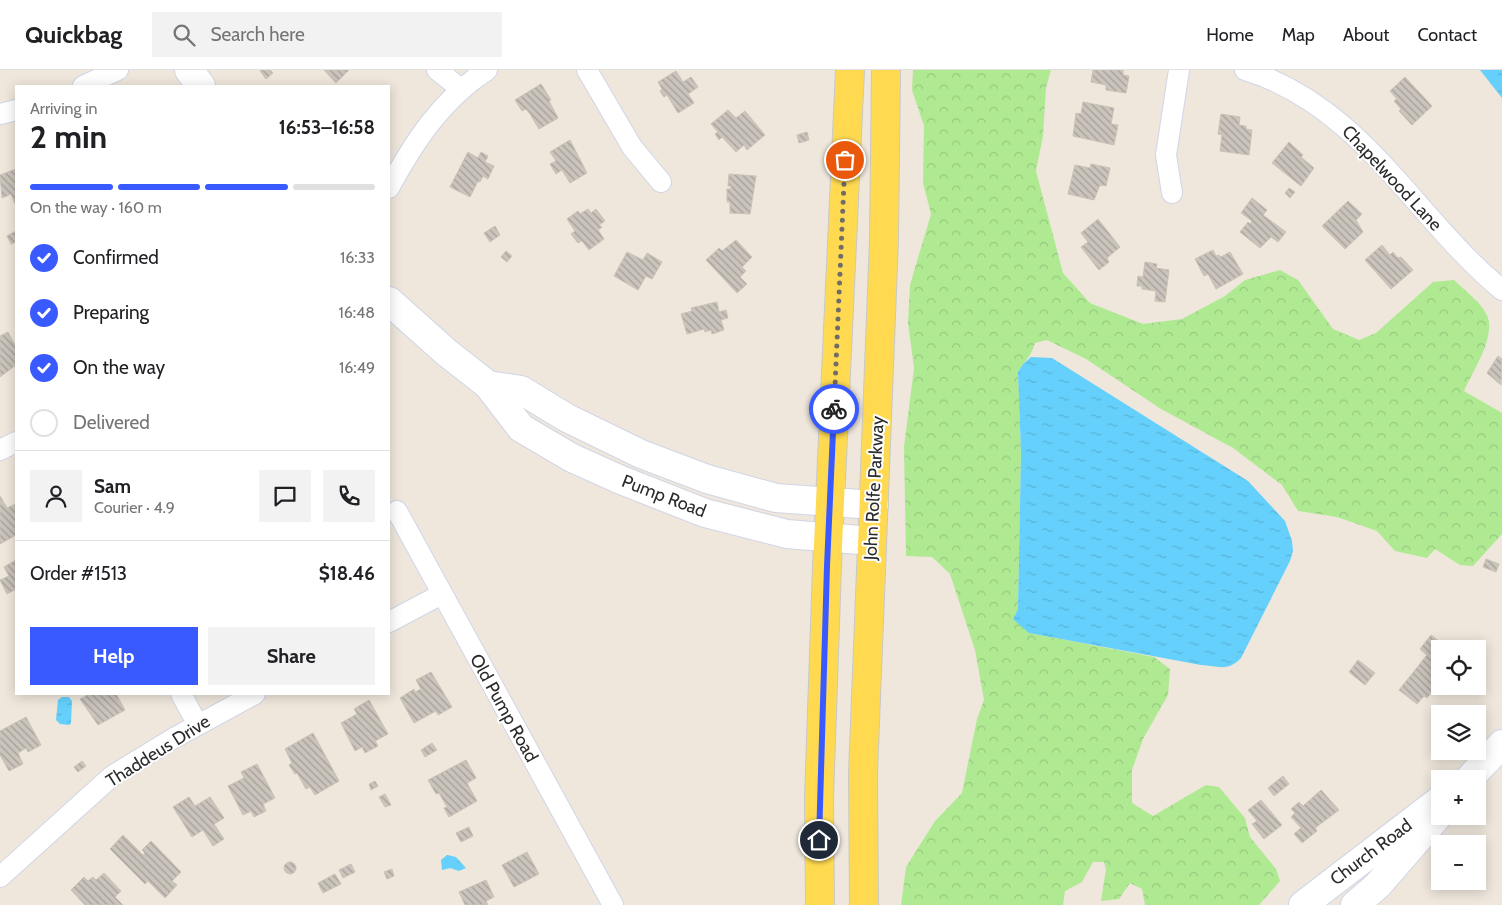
<!DOCTYPE html>
<meta charset="utf-8">
<style>
:root{--surface:#fff;--page:#f2f2f2;--text:#202124;--muted:#757577;--line:#e0e0e0;--accent:#395aff}
body{margin:0;font-family:Cabin,sans-serif;background:var(--page);color:var(--text);height:100vh;display:flex;flex-direction:column;font-size:19px;white-space:nowrap}
*{box-sizing:border-box;margin:0}
p{font-size:16px;color:var(--muted)}
.icon{flex:none;width:28px;height:28px;fill:none;stroke:currentColor;stroke-width:2;stroke-linecap:round;stroke-linejoin:round}
.map{position:relative;flex:1;overflow:hidden}
.details{position:absolute;left:15px;top:15px;width:375px;height:610px;display:flex;flex-direction:column;background:var(--surface);border-radius:0px;box-shadow:0 2px 12px #0003}
.details>*{flex:none}
.controls{position:absolute;left:1431px;top:570px;display:grid;gap:10px}
.controls a{display:grid;place-items:center;width:55px;height:55px;border-radius:0px;background:var(--surface);box-shadow:0 2px 12px #0003;font-size:25px}
.pin{position:absolute;display:grid;place-items:center;width:42px;height:42px;color:#fff;margin:-21px;border:2px solid #fff;border-radius:50%;box-shadow:0 1px 5px #0007}
.courier{position:absolute;display:grid;place-items:center;width:50px;height:50px;margin:-25px;border:4px solid #395aff;border-radius:50%;background:#fff;color:#222;box-shadow:0 1px 6px #0007}
.headline em{font-style:normal;font-weight:700}
.headline div{display:flex;flex-direction:column-reverse}
.headline{display:flex;align-items:center;justify-content:space-between;height:85px;padding:0 15px}
h1{font-size:32px;font-weight:700;line-height:38px}
.bar{display:grid;grid-template-columns:repeat(4,1fr);gap:8px 5px;align-content:center;height:60px;padding:0 15px}
.bar i{height:6px;border-radius:4px;background:var(--line)}
.bar .selected{background:var(--accent)}
.bar p{grid-column:span 4}
.line{display:flex;align-items:center;gap:12px;padding:0 15px;border-top:1px solid var(--line)}
.line div{flex:1}
.round{display:grid;place-items:center;flex:none;width:52px;height:52px;border-radius:0px;background:var(--page)}
ol{padding:0 15px;list-style:none}
li{display:flex;align-items:center;gap:15px;height:55px}
li p{margin-inline-start:auto}
li .icon{padding:5px;border-radius:50%;background:var(--accent);color:#fff;stroke-width:4}
li:last-child{color:var(--muted)}
li i{width:28px;height:28px;border:2px solid var(--line);border-radius:50%}
.cta{display:flex;gap:10px;margin-top:auto;padding:10px 15px}
.cta a{flex:1;height:58px;border-radius:0px;background:var(--accent);color:#fff;font-size:20px;font-weight:700;line-height:58px;text-align:center}
.cta a+a{background:var(--page);color:var(--text)}
header{display:flex;align-items:center;gap:30px;box-sizing:border-box;height:70px;padding:0 25px;background:var(--surface);border-bottom:1px solid var(--line)}
header strong{font-size:24px}
nav{display:flex;gap:28px;margin-inline-start:auto;font-size:18px}
.search{width:350px;height:45px;background:var(--page);display:flex;align-items:center;gap:12px;box-sizing:border-box;padding:0 18px;border-radius:0px;color:var(--muted);font-size:19px}
.map>svg:first-child{display:block}
.forest{fill:url(#forest-crowns)}
.water{fill:url(#water-ripples)}
.building{fill:url(#building-back-hatch);stroke:#cac3b5}
.lines{fill:none;stroke-linecap:round;stroke-linejoin:round}
.street-casing{stroke:#d1d5e6;stroke-width:22}
.secondary-casing{stroke:#d1d5e6;stroke-width:30}
.primary-casing{stroke:#c8c8c8;stroke-width:30}
.street{stroke:#fff;stroke-width:20}
.secondary{stroke:#fff;stroke-width:28}
.primary{stroke:#ffda51;stroke-width:28}
.done{stroke:#706d69;stroke-width:5;stroke-dasharray:0 9}
.route{stroke:#395aff;stroke-width:6}
.labels{text-anchor:middle;stroke-width:4;stroke-linejoin:round;paint-order:stroke}
.street-label{font-size:18px;fill:#2b2b2b;stroke:#fff}
</style>
<header>
<strong>Quickbag</strong>
<div class="search"><svg class="icon" aria-label="search" viewBox="0 0 24 24"><circle cx="10" cy="10" r="6"/><path d="M15 15l6 6"/></svg>Search here</div>
<nav><a>Home</a><a>Map</a><a>About</a><a>Contact</a></nav>
</header>
<div class="map">
<svg width="1502" height="835" viewBox="0 0 1502 835">
<defs>
<pattern id="forest-crowns" width="20" height="18" patternUnits="userSpaceOnUse" patternTransform="scale(1.25)"><rect width="20" height="18" fill="#afea93"/><path d="M2 6a3 3 0 1 1 6 0M12 15a3 3 0 1 1 6 0" fill="none" stroke="#97c97f"/></pattern>
<pattern id="water-ripples" width="26" height="14" patternUnits="userSpaceOnUse" patternTransform="scale(1.25)"><rect width="26" height="14" fill="#65d0fb"/><path d="M2 4q2-2 4 0t4 0M15 11q2-2 4 0t4 0" fill="none" stroke="#58b3d7"/></pattern>
<pattern id="building-back-hatch" width="6" height="6" patternUnits="userSpaceOnUse" patternTransform="scale(1.25)"><rect width="6" height="6" fill="#cac4bc"/><path d="M-1 5l2 2M0 0l6 6M5-1l2 2" fill="none" stroke="#a49f99"/></pattern>
</defs>
<rect width="100%" height="100%" fill="#efe7dc"/>
<!-- forest -->
<path class="forest" d="M913 0H1051L1046 18 1043 66 1036 101 1063 203 1090 233 1143 254 1182 249 1225 226 1245 210 1280 200 1298 210 1333 259 1359 270 1376 263 1433 212 1454 210C1465 221 1487 236 1489 252 1491 275 1473 301 1464 321L1502 343V464L1473 496 1460 495 1435 479 1427 488 1395 481 1377 461 1337 447 1298 441 1282 415 1233 378 1161 339 1086 289 1047 270 1035 273C1031 287 1025 290 1018 302L1021 384 1018 539 1013 549 1030 563 1154 587 1170 599 1168 625 1143 669 1132 700V733L1153 746 1206 715 1219 717 1245 748 1250 767 1276 799 1280 811 1259 835H1145L1142 819 1130 813 1119 829 1101 831 1106 799 1104 792H1093L1082 812 1065 821 1063 835H901L906 797 935 751 962 723 977 649 984 630 975 580 950 504 932 487 906 486 904 377 914 298 908 253 910 215 931 144 923 113 924 56 912 20Z"/>
<!-- water -->
<g class="water">
<path d="M1480 0H1502V28Z"/>
<path d="M1031 287 1052 288 1248 411 1285 451 1292 471 1293 481 1290 491 1241 588C1228 602 1218 596 1201 595L1029 563 1013 549 1018 539 1021 384 1018 302 1023 294Z"/>
<path d="M62 627H69L72 631 71 653 69 655 60 654 56 650 58 630Z"/>
<path d="M447 785 456 787 466 798 459 801 450 798 442 800 441 790Z"/>
</g>
<!-- building -->
<g class="building">
<path d="M261 0H270L273 3 266 9 260 1Z"/>
<path d="M324 0H349L336 13Z"/>
<path d="M1093 0H1123V5L1129 6 1126 23 1106 20V15L1091 12Z"/>
<path d="M676 1 683 12 691 7 698 17 688 24 694 33 678 43 667 25 664 27 660 21 662 19 658 12Z"/>
<path d="M1405 7 1432 36 1412 55 1399 41 1401 39 1394 31 1397 29 1390 21Z"/>
<path d="M541 14 551 30 549 31 558 48 539 59 530 44 526 39 522 41 515 30Z"/>
<path d="M1083 32 1114 38 1111 54 1118 55 1114 75 1073 66 1076 43 1081 44Z"/>
<path d="M728 40 736 48 745 41 765 65 747 80 744 75 736 82 722 67 719 70 715 64 718 62 711 54Z"/>
<path d="M1221 44 1240 47 1239 55 1246 56V59L1252 60 1249 85 1220 81 1222 65 1218 64Z"/>
<path d="M807 62 809 70 799 73 797 65Z"/>
<path d="M570 70 587 103 570 113 562 100 556 104 550 94 556 91 550 82Z"/>
<path d="M1289 72 1303 85 1301 87 1314 98 1301 116 1272 93Z"/>
<path d="M468 82 478 88 481 82 488 86 485 92 494 96 488 109 483 106 480 112 478 111 470 127 450 117Z"/>
<path d="M1091 94 1110 98 1106 116 1100 115 1094 130 1068 124 1075 95 1090 98Z"/>
<path d="M16 99V133L15 134 11 124 2 128 0 105Z"/>
<path d="M729 104 756 106 750 144 730 143V132H727V119H731V116H728Z"/>
<path d="M1289 118 1295 122 1290 128 1285 123Z"/>
<path d="M1252 128 1267 140 1263 145 1286 162 1278 172 1271 167 1260 178 1240 162 1248 152 1250 154 1252 151 1241 143Z"/>
<path d="M1348 131 1362 144 1356 150 1363 162 1345 179 1322 156Z"/>
<path d="M588 139 591 143 596 139 605 151 599 155 602 157 598 160 604 169 589 180 582 171 578 173 571 164 575 161 567 149 578 141 580 144Z"/>
<path d="M1098 149 1120 177 1107 188 1109 192 1099 200 1081 177 1088 172 1081 163Z"/>
<path d="M495 156 500 165 490 172 484 163Z"/>
<path d="M16 161V172L11 174 7 166Z"/>
<path d="M736 170 752 187 742 197 746 201 740 207 747 214 737 223 706 190 719 178 722 181Z"/>
<path d="M1382 175 1390 185 1393 182 1398 188 1401 187 1413 200 1391 219 1365 190Z"/>
<path d="M1213 180 1216 186 1219 185 1221 187 1230 182 1243 204 1216 219 1208 204 1204 206 1195 189Z"/>
<path d="M506 181 512 186 507 192 501 187Z"/>
<path d="M627 182 643 190 647 183 662 192 652 209 646 206 638 220 614 206Z"/>
<path d="M1145 192 1157 194 1156 198 1169 200 1165 232 1155 231 1156 221 1142 219V216H1137L1138 206 1143 207Z"/>
<path d="M717 232 719 242 726 240 728 248 721 250 724 260 712 264 711 260 705 262 704 259 687 264 681 244 692 241 691 238Z"/>
<path d="M8 262 16 277V295L0 307V266Z"/>
<path d="M1498 286 1502 289 1501 315 1487 303Z"/>
<path d="M0 426 7 438 16 434V465L0 474Z"/>
<path d="M1486 489 1499 494 1496 502 1483 497Z"/>
<path d="M16 490V519L7 524 0 510 9 506 4 497Z"/>
<path d="M1431 565 1449 579H1440V613L1427 628 1424 626 1417 634 1399 620 1427 585 1420 579Z"/>
<path d="M1358 590 1375 603 1365 615 1349 602Z"/>
<path d="M431 602 452 637 438 645 436 641 414 653 400 628 414 619 415 622 421 619 416 610Z"/>
<path d="M85 624H116L125 640 98 655 80 629 86 626Z"/>
<path d="M369 630 388 664 375 671 378 676 365 683 362 677 355 681 341 653 357 644 354 639Z"/>
<path d="M26 647 41 675 28 682 26 678 18 683 23 694 9 701 0 685V661Z"/>
<path d="M313 663 339 711 315 725 310 717 306 719 297 703 295 704 289 695 292 693 285 679Z"/>
<path d="M432 673 437 680 425 687 421 680Z"/>
<path d="M466 690 476 708 467 713 477 731 449 747 444 738 447 737 439 723 436 724 428 710Z"/>
<path d="M82 691 86 696 78 702 74 697Z"/>
<path d="M257 694 275 728 263 734 266 741 254 747 251 741 243 745 228 716 244 708 241 702Z"/>
<path d="M1283 706 1289 714 1274 726 1268 718Z"/>
<path d="M375 711 378 716 371 720 369 714Z"/>
<path d="M1321 720 1339 740 1315 758 1317 761 1302 773 1294 764 1301 758 1291 747 1295 743 1291 739 1299 732 1303 736Z"/>
<path d="M385 724 391 735 385 737 379 727Z"/>
<path d="M189 727 195 736 210 727 224 748 214 754 224 769 213 776 203 760 192 767 173 737Z"/>
<path d="M1261 730 1282 755 1264 769 1252 754 1257 751 1248 740Z"/>
<path d="M469 757 473 766 461 772 456 763Z"/>
<path d="M123 765 143 785 145 783 142 780 151 771 181 802 172 811 177 815 165 828 148 811 145 814 110 779Z"/>
<path d="M527 782 539 804 514 817 502 795Z"/>
<circle cx="290" cy="798" r="6"/>
<path d="M351 794 355 802 343 808 339 800Z"/>
<path d="M392 799 394 806 387 809 384 802Z"/>
<path d="M104 803 121 821 115 827 123 835H85L71 820 84 807 88 811 93 807 96 810Z"/>
<path d="M335 804 341 814 323 823 318 813Z"/>
<path d="M486 810 494 827 486 831 488 835H465L459 822Z"/>
</g>
<g class="lines">
<defs>
<g id="street">
<path d="M437 0 461 19"/>
<path d="M587 0 632 77 661 112"/>
<path d="M1245 0C1362 36 1413 146 1502 220"/>
<path d="M83 16 118 0"/>
<path d="M0 44 16 40"/>
<path d="M389 118C414 72 442 29 487 0"/>
<path d="M1172 123 1166 85 1179 0"/>
<path d="M0 380 16 372"/>
<path d="M397 441 613 835"/>
<path d="M389 552 442 524"/>
<path d="M181 624 198 655"/>
<path d="M0 807 112 706 174 668 255 624"/>
</g>
<g id="secondary">
<path d="M189 0 201 16"/>
<path d="M389 231 446 282 488 315 521 358 572 388 621 410 705 443 787 464 872 471"/>
<path d="M488 315 521 320 567 348 641 384 707 409 776 428 874 435"/>
<path d="M1469 709 1502 674"/>
<path d="M1303 835 1440 730"/>
<path d="M1355 835 1378 815 1437 747"/>
</g>
<g id="primary">
<path d="M820 835 819 728 827 497 850 0"/>
<path d="M864 835 863 704 884 170 886 0"/>
</g>
</defs>
<!-- street casing -->
<use href="#street" class="street-casing"/>
<!-- secondary casing -->
<use href="#secondary" class="secondary-casing"/>
<!-- primary casing -->
<use href="#primary" class="primary-casing"/>
<!-- street -->
<use href="#street" class="street"/>
<!-- secondary -->
<use href="#secondary" class="secondary"/>
<!-- primary -->
<use href="#primary" class="primary"/>
</g>
<g class="lines">
<!-- done -->
<path class="done" d="M834 339 845 90"/>
<!-- route -->
<path class="route" d="M819 770 827 496 834 339"/>
</g>
<g class="labels">
<!-- street labels -->
<g class="street-label">
<text transform="translate(1392 108) rotate(47)" y="6">Chapelwood Lane</text>
<text transform="translate(874 418) rotate(-87)" y="6">John Rolfe Parkway</text>
<text transform="translate(664 426) rotate(21)" y="6">Pump Road</text>
<text transform="translate(504 638) rotate(61)" y="6">Old Pump Road</text>
<text transform="translate(158 681) rotate(-32)" y="6">Thaddeus Drive</text>
<text transform="translate(1371 782) rotate(-37)" y="6">Church Road</text>
</g>
</g>
</svg>
<div class="controls">
<a><svg class="icon" aria-label="locate" viewBox="0 0 24 24"><circle cx="12" cy="12" r="6"/><path d="M12 2v4M12 18v4M2 12h4M18 12h4"/></svg></a>
<a><svg class="icon" aria-label="layers" viewBox="0 0 24 24"><path d="M12 4l9 5-9 5-9-5zM3 14l9 5 9-5"/></svg></a>
<a>+</a>
<a>−</a>
</div>
<div class="pin" style="left:845px;top:90px;background:#ea580c"><svg class="icon" aria-label="bag" viewBox="0 0 24 24"><path d="M5 8h14l-1 12H6zM9 8a3 3 0 0 1 6 0"/></svg></div>
<div class="pin" style="left:819px;top:770px;background:#1f2937"><svg class="icon" aria-label="home" viewBox="0 0 24 24"><path d="M3 11l9-7 9 7M6 9v11h12V9"/></svg></div>
<div class="courier" style="left:834px;top:339px"><svg class="icon" aria-label="bike" viewBox="0 0 24 24"><circle cx="6" cy="16" r="4"/><circle cx="18" cy="16" r="4"/><path d="M6 16l4-8h5l3 8M10 8l3 8H6M13 5h3"/></svg></div>
<section class="details">
<div class="headline"><div><h1>2 min</h1><p>Arriving in</p></div><em>16:53–16:58</em></div>
<div class="bar"><i class="selected"></i><i class="selected"></i><i class="selected"></i><i></i><p>On the way · 160 m</p></div>
<ol>
<li><svg class="icon" aria-label="check" viewBox="0 0 24 24"><path d="M5 12l5 5 9-10"/></svg>Confirmed<p>16:33</p></li>
<li><svg class="icon" aria-label="check" viewBox="0 0 24 24"><path d="M5 12l5 5 9-10"/></svg>Preparing<p>16:48</p></li>
<li><svg class="icon" aria-label="check" viewBox="0 0 24 24"><path d="M5 12l5 5 9-10"/></svg>On the way<p>16:49</p></li>
<li><i></i>Delivered</li>
</ol>
<div class="line" style="height:90px"><a class="round"><svg class="icon" aria-label="person" viewBox="0 0 24 24"><circle cx="12" cy="8" r="4"/><path d="M4 21q1-7 8-7t8 7"/></svg></a><div><b>Sam</b><p>Courier · 4.9</p></div><a class="round"><svg class="icon" aria-label="chat" viewBox="0 0 24 24"><path d="M4 5h16v11H9l-5 4z"/></svg></a><a class="round"><svg class="icon" aria-label="phone" viewBox="0 0 24 24"><path d="M5 4h4l2 5-3 2q2 4 5 5l2-3 5 2v4C11 20 4 13 5 4z"/></svg></a></div>
<div class="line" style="height:65px"><div>Order #1513</div><b>$18.46</b></div>
<div class="cta"><a>Help</a><a>Share</a></div>
</section>
</div>
